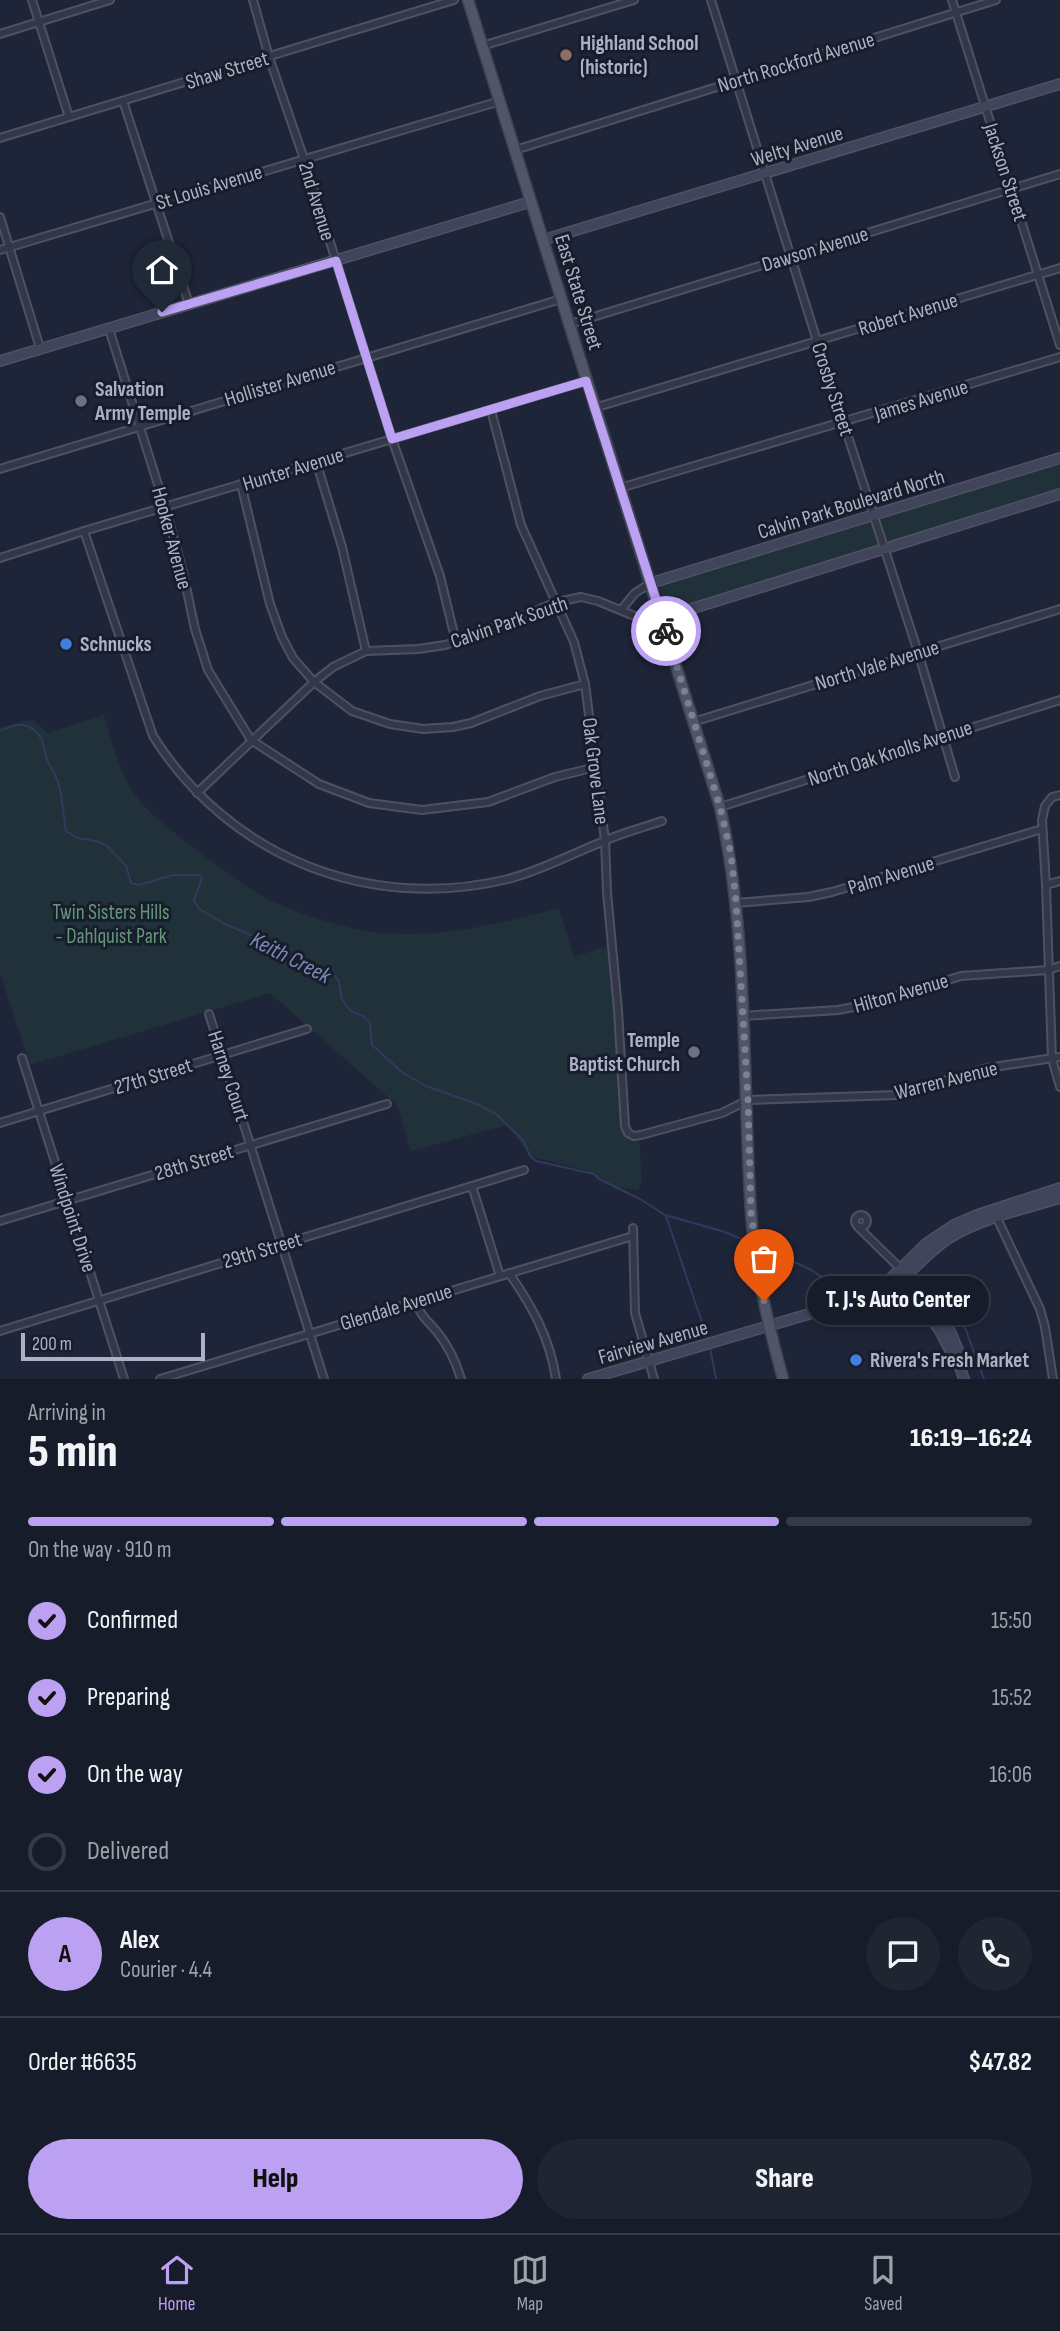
<!DOCTYPE html>
<meta charset="utf-8">
<style>
:root{--surface:#171c2a;--page:#202532;--text:#f1f3f6;--muted:#9ea1a8;--line:#363a47;--accent:#bca0f2}
body{margin:0;font-family:"Sofia Sans Condensed",sans-serif;background:var(--page);color:var(--text);height:100vh;display:flex;flex-direction:column;font-size:26px;white-space:nowrap}
*{box-sizing:border-box;margin:0}
p{font-size:23px;color:var(--muted)}
.icon{flex:none;width:38px;height:38px;fill:none;stroke:currentColor;stroke-width:2;stroke-linecap:round;stroke-linejoin:round}
.map{position:relative;height:1379px;overflow:hidden}
.side{display:flex;flex-direction:column;background:var(--surface);flex:1}
.side>*{flex:none}
.scale{position:absolute;left:21px;bottom:18px;width:184px;box-sizing:border-box;padding-left:7px;border:4px solid #adb1c5;border-top:0;font-size:19px;line-height:24px;white-space:nowrap;color:#adb1c5;-webkit-text-stroke:5px #181d2c;paint-order:stroke}
.pin{position:absolute;display:grid;place-items:center;width:60px;height:60px;color:#fff;margin:-72px -30px;border-radius:50% 50% 50% 0;rotate:-45deg;box-shadow:0 0 7px #0007}
.pin .icon{rotate:45deg}
.courier{position:absolute;display:grid;place-items:center;width:70px;height:70px;margin:-35px;border:5px solid #bca0f2;border-radius:50%;background:#fff;color:#222;box-shadow:0 2px 9px #0007}
.bubble{position:absolute;height:49px;border-radius:24px;background:var(--surface);box-shadow:0 4px 10px #0003,0 0 0 2px var(--line);font-size:23px;font-weight:800;line-height:49px;text-align:center}
.overview em{font-style:normal;font-weight:800}
.overview div{display:flex;flex-direction:column-reverse}
.overview{display:flex;align-items:center;justify-content:space-between;height:119px;padding:0 28px}
h1{font-size:46px;font-weight:800;line-height:52px}
.bar{display:grid;grid-template-columns:repeat(4,1fr);gap:10px 7px;align-content:center;height:84px;padding:0 28px}
.bar i{height:9px;border-radius:5px;background:var(--line)}
.bar .current{background:var(--accent)}
.bar p{grid-column:span 4}
.line{display:flex;align-items:center;gap:18px;padding:0 28px;border-top:2px solid var(--line)}
.line div{flex:1}
.round{display:grid;place-items:center;flex:none;width:74px;height:74px;border-radius:37px;background:var(--page)}
ol{padding:0 28px;list-style:none}
li{display:flex;align-items:center;gap:21px;height:77px}
li p{margin-inline-start:auto}
li .icon{padding:7px;border-radius:50%;background:var(--accent);color:#111;stroke-width:4}
li:last-child{color:var(--muted)}
li i{width:38px;height:38px;border:4px solid var(--line);border-radius:50%}
.action{display:flex;gap:14px;margin-top:auto;padding:14px 28px}
.action a{flex:1;height:80px;border-radius:42px;background:var(--accent);color:#111;font-size:28px;font-weight:800;line-height:80px;text-align:center}
.action a+a{background:var(--page);color:var(--text)}
.menu{display:flex;justify-content:space-around;align-items:center;height:98px;border-top:2px solid var(--line);background:var(--surface);font-size:19px;color:var(--muted)}
.menu a{display:grid;justify-items:center;gap:4px}
.menu .current{color:var(--accent)}
.map>svg:first-child{display:block}
.green{fill:#213139}
.lines{fill:none;stroke-linecap:round;stroke-linejoin:round}
.stream{stroke:#303a5e;stroke-width:2}
.street-casing{stroke:#4d5263;stroke-width:10}
.secondary-casing{stroke:#4d5263;stroke-width:12}
.primary-casing{stroke:#3c4152;stroke-width:13}
.street{stroke:#333748;stroke-width:6}
.secondary{stroke:#40455b;stroke-width:9}
.primary{stroke:#505668;stroke-width:10}
.done{stroke:#7b8094;stroke-width:7;stroke-dasharray:0 12.6}
.route{stroke:#bca0f2;stroke-width:9}
.education-dot{fill:#8d6e63;stroke:#181d2c;stroke-width:2.5}
.worship-dot{fill:#6b7280;stroke:#181d2c;stroke-width:2.5}
.shop-dot{fill:#3f7fe0;stroke:#181d2c;stroke-width:2.5}
.labels{text-anchor:middle;stroke-width:6;stroke-linejoin:round;paint-order:stroke}
.poi-label{font-size:21px;font-weight:bold;fill:#adb1c5;stroke:#181d2c;text-anchor:start}
.street-label{font-size:21px;fill:#adb1c5;stroke:#181d2c}
.park-label{font-size:21px;fill:#649679;stroke:#181d2c}
.water-label{font-size:23px;font-style:italic;fill:#7b88b3;stroke:#181d2c}
</style>
<div class="map">
<svg width="1060" height="1379" viewBox="0 0 1060 1379">
<rect width="100%" height="100%" fill="#1f2538"/>
<!-- green -->
<g class="green">
<path d="M1060 461V491L892 543C884 540 880 523 883 516Z"/>
<path d="M869 521 873 525 879 544 877 548 675 610H670L666 606 660 589 662 584Z"/>
<path d="M104 715C112 742 119 772 135 795 149 814 171 830 190 845 214 863 238 882 264 897 288 911 352 931 381 933 440 938 502 924 559 908L574 957 608 946 622 1129 626 1137 639 1139 642 1181 638 1190 616 1187 584 1170 530 1156 507 1125 411 1151 397 1105 270 993 30 1065 0 973V728L23 721 33 720 47 733Z"/>
</g>
<g class="lines">
<!-- stream -->
<g class="stream">
<path d="M0 731C8 728 18 723 27 726 41 731 44 744 46 757 48 765 55 773 58 782 63 799 63 814 66 831L77 838 96 841 106 845 126 866 131 883 139 885 173 875H198L202 878 194 900 199 909 227 925 262 940 278 952 298 959 311 970 333 974 339 981 342 1000 351 1011 363 1016 370 1023 372 1045 403 1073 426 1086 477 1104 496 1114 523 1140 530 1156 536 1161 594 1174 599 1179 640 1199 665 1215 725 1232 750 1243"/>
<path d="M666 1216 708 1340"/>
<path d="M759 1245 811 1270 853 1298"/>
<path d="M864 1303 889 1313 923 1311"/>
<path d="M945 1314 964 1325 984 1379"/>
<path d="M710 1348 716 1379"/>
</g>
<defs>
<g id="street">
<path d="M32 0 69 117"/>
<path d="M253 0 269 57 304 159 392 439 440 576 456 642"/>
<path d="M711 0 817 341 918 652 955 777"/>
<path d="M952 0 1060 345"/>
<path d="M0 34 110 0"/>
<path d="M482 46 634 0"/>
<path d="M123 101 189 304"/>
<path d="M0 138 454 0"/>
<path d="M515 150 996 0"/>
<path d="M0 217 40 348"/>
<path d="M0 250 500 101"/>
<path d="M570 324 1060 174"/>
<path d="M109 329 165 507 183 572 195 629 208 670 251 740 319 784 369 803 422 810 488 802 555 777 596 767"/>
<path d="M594 408 1060 268"/>
<path d="M491 410 521 525 574 642 585 684 605 840 607 892 618 1010 625 1126 628 1133 634 1136 641 1135 722 1113 748 1100 896 1095 987 1068 1060 1057"/>
<path d="M316 461 342 547 366 651"/>
<path d="M0 469 561 299"/>
<path d="M241 484 270 604 282 637 293 658 314 682 352 711 390 724 423 729 453 727 471 723 540 696 585 684"/>
<path d="M620 488 1060 357"/>
<path d="M84 531 153 736C229 857 369 913 508 879 540 871 571 854 602 842 621 833 642 828 662 821"/>
<path d="M0 558 84 531 586 381"/>
<path d="M621 610 635 593 651 583"/>
<path d="M693 722 1060 609"/>
<path d="M197 793 314 682 333 667 366 651 418 649 445 645 471 637 557 602 581 597 598 601 637 617 648 619 662 618"/>
<path d="M1060 795 1052 797 1045 806 1042 820 1046 885 1052 1059 1060 1087"/>
<path d="M720 807 1060 700"/>
<path d="M1046 885 1060 881"/>
<path d="M736 903 808 897 832 892 1042 829"/>
<path d="M209 1014 324 1379"/>
<path d="M742 1016 838 1010 864 1005 961 976 1048 970 1060 966"/>
<path d="M22 1058 124 1379"/>
<path d="M0 1123 307 1029"/>
<path d="M472 1186 500 1276"/>
<path d="M995 1214 1040 1309 1045 1327 1053 1379"/>
<circle cx="861" cy="1221" r="6"/>
<path d="M0 1221 387 1104"/>
<path d="M858 1227 902 1270"/>
<path d="M633 1228 635 1313 654 1379"/>
<path d="M509 1273C532 1306 550 1338 556 1379"/>
<path d="M416 1302C420 1316 429 1322 438 1333 449 1347 456 1362 461 1379"/>
<path d="M0 1331 524 1170"/>
<path d="M160 1379 633 1236"/>
</g>
<g id="secondary">
<path d="M543 240 1060 84"/>
<path d="M0 361 530 202"/>
<path d="M651 583 1060 458"/>
<path d="M662 618 1060 494"/>
<path d="M906 1275 908 1284 940 1331 952 1354 956 1356 964 1379"/>
<path d="M906 1275C931 1290 948 1324 958 1350L956 1356"/>
<path d="M864 1293 889 1280 927 1243 954 1225 977 1215 1060 1188"/>
<path d="M881 1296 904 1294 918 1300"/>
<path d="M588 1379 877 1294C906 1282 923 1255 949 1238 982 1218 1023 1209 1060 1198"/>
</g>
<path id="primary" d="M468 0 720 807C749 938 742 1078 751 1213 755 1269 768 1324 783 1379"/>
</defs>
<!-- street casing -->
<use href="#street" class="street-casing"/>
<!-- secondary casing -->
<use href="#secondary" class="secondary-casing"/>
<!-- primary casing -->
<use href="#primary" class="primary-casing"/>
<!-- street -->
<use href="#street" class="street"/>
<!-- secondary -->
<use href="#secondary" class="secondary"/>
<!-- primary -->
<use href="#primary" class="primary"/>
</g>
<g class="lines">
<!-- done -->
<path class="done" d="M666 631 720 807 731 854 736 902 748 1100 751 1213 764 1301"/>
<!-- route -->
<path class="route" d="M162 312 336 261 392 439 586 381 666 631"/>
</g>
<!-- markers -->
<circle class="education-dot" cx="566" cy="55" r="7"/>
<g class="worship-dot">
<circle cx="81" cy="401" r="7"/>
<circle cx="694" cy="1052" r="7"/>
</g>
<g class="shop-dot">
<circle cx="66" cy="644" r="7"/>
<circle cx="856" cy="1360" r="7"/>
</g>
<g class="labels">
<!-- poi labels -->
<g class="poi-label">
<text x="580" y="50">Highland School<tspan x="580" dy="24">(historic)</tspan></text>
<text x="95" y="396">Salvation<tspan x="95" dy="24">Army Temple</tspan></text>
<text x="80" y="651">Schnucks</text>
<text x="680" y="1047" text-anchor="end">Temple<tspan x="680" dy="24">Baptist Church</tspan></text>
<text x="870" y="1367">Rivera's Fresh Market</text>
</g>
<!-- street labels -->
<g class="street-label">
<text transform="translate(796 62) rotate(-17)" y="7">North Rockford Avenue</text>
<text transform="translate(227 70) rotate(-17)" y="7">Shaw Street</text>
<text transform="translate(797 146) rotate(-17)" y="7">Welty Avenue</text>
<text transform="translate(1006 172) rotate(72)" y="7">Jackson Street</text>
<text transform="translate(209 187) rotate(-17)" y="7">St Louis Avenue</text>
<text transform="translate(317 201) rotate(73)" y="7">2nd Avenue</text>
<text transform="translate(815 249) rotate(-17)" y="7">Dawson Avenue</text>
<text transform="translate(579 292) rotate(73)" y="7">East State Street</text>
<text transform="translate(908 314) rotate(-17)" y="7">Robert Avenue</text>
<text transform="translate(280 383) rotate(-17)" y="7">Hollister Avenue</text>
<text transform="translate(833 389) rotate(72)" y="7">Crosby Street</text>
<text transform="translate(921 400) rotate(-17)" y="7">James Avenue</text>
<text transform="translate(293 469) rotate(-17)" y="7">Hunter Avenue</text>
<text transform="translate(851 504) rotate(-17)" y="7">Calvin Park Boulevard North</text>
<text transform="translate(172 538) rotate(75)" y="7">Hooker Avenue</text>
<text transform="translate(509 622) rotate(-19)" y="7">Calvin Park South</text>
<text transform="translate(877 665) rotate(-17)" y="7">North Vale Avenue</text>
<text transform="translate(890 753) rotate(-18)" y="7">North Oak Knolls Avenue</text>
<text transform="translate(596 771) rotate(83)" y="7">Oak Grove Lane</text>
<text transform="translate(891 875) rotate(-17)" y="7">Palm Avenue</text>
<text transform="translate(901 993) rotate(-16)" y="7">Hilton Avenue</text>
<text transform="translate(153 1076) rotate(-17)" y="7">27th Street</text>
<text transform="translate(229 1076) rotate(72)" y="7">Harney Court</text>
<text transform="translate(946 1080) rotate(-14)" y="7">Warren Avenue</text>
<text transform="translate(194 1162) rotate(-17)" y="7">28th Street</text>
<text transform="translate(73 1218) rotate(72)" y="7">Windpoint Drive</text>
<text transform="translate(262 1250) rotate(-17)" y="7">29th Street</text>
<text transform="translate(396 1307) rotate(-17)" y="7">Glendale Avenue</text>
<text transform="translate(653 1342) rotate(-16)" y="7">Fairview Avenue</text>
</g>
<!-- park labels -->
<g class="park-label">
<text x="111" y="919">Twin Sisters Hills<tspan x="111" dy="24">- Dahlquist Park</tspan></text>
</g>
<!-- water labels -->
<g class="water-label">
<text transform="translate(291 957) rotate(27)" y="8">Keith Creek</text>
</g>
</g>
</svg>
<div class="scale">200 m</div>
<div class="pin" style="left:764px;top:1301px;background:#ea580c"><svg class="icon" aria-label="bag" viewBox="0 0 24 24"><path d="M5 8h14l-1 12H6zM9 8a3 3 0 0 1 6 0"/></svg></div>
<div class="pin" style="left:162px;top:312px;background:#1f2937"><svg class="icon" aria-label="home" viewBox="0 0 24 24"><path d="M3 11l9-7 9 7M6 9v11h12V9"/></svg></div>
<div class="courier" style="left:666px;top:631px"><svg class="icon" aria-label="bike" viewBox="0 0 24 24"><circle cx="6" cy="16" r="4"/><circle cx="18" cy="16" r="4"/><path d="M6 16l4-8h5l3 8M10 8l3 8H6M13 5h3"/></svg></div>
<div class="bubble" style="left:807px;top:1276px;width:182px">T. J.'s Auto Center</div>
</div>
<section class="side">
<div class="overview"><div><h1>5 min</h1><p>Arriving in</p></div><em>16:19–16:24</em></div>
<div class="bar"><i class="current"></i><i class="current"></i><i class="current"></i><i></i><p>On the way · 910 m</p></div>
<ol>
<li><svg class="icon" aria-label="check" viewBox="0 0 24 24"><path d="M5 12l5 5 9-10"/></svg>Confirmed<p>15:50</p></li>
<li><svg class="icon" aria-label="check" viewBox="0 0 24 24"><path d="M5 12l5 5 9-10"/></svg>Preparing<p>15:52</p></li>
<li><svg class="icon" aria-label="check" viewBox="0 0 24 24"><path d="M5 12l5 5 9-10"/></svg>On the way<p>16:06</p></li>
<li><i></i>Delivered</li>
</ol>
<div class="line" style="height:126px"><b class="round" style="background:var(--accent);color:#111">A</b><div><b>Alex</b><p>Courier · 4.4</p></div><a class="round"><svg class="icon" aria-label="chat" viewBox="0 0 24 24"><path d="M4 5h16v11H9l-5 4z"/></svg></a><a class="round"><svg class="icon" aria-label="phone" viewBox="0 0 24 24"><path d="M5 4h4l2 5-3 2q2 4 5 5l2-3 5 2v4C11 20 4 13 5 4z"/></svg></a></div>
<div class="line" style="height:91px"><div>Order #6635</div><b>$47.82</b></div>
<div class="action"><a>Help</a><a>Share</a></div>
</section>
<nav class="menu">
<a class="current"><svg class="icon" aria-label="home" viewBox="0 0 24 24"><path d="M3 11l9-7 9 7M6 9v11h12V9"/></svg>Home</a>
<a><svg class="icon" aria-label="map" viewBox="0 0 24 24"><path d="M3 6l6-2 6 2 6-2v14l-6 2-6-2-6 2zM9 4v14M15 6v14"/></svg>Map</a>
<a><svg class="icon" aria-label="saved" viewBox="0 0 24 24"><path d="M7 4h10v16l-5-4-5 4z"/></svg>Saved</a>
</nav>
